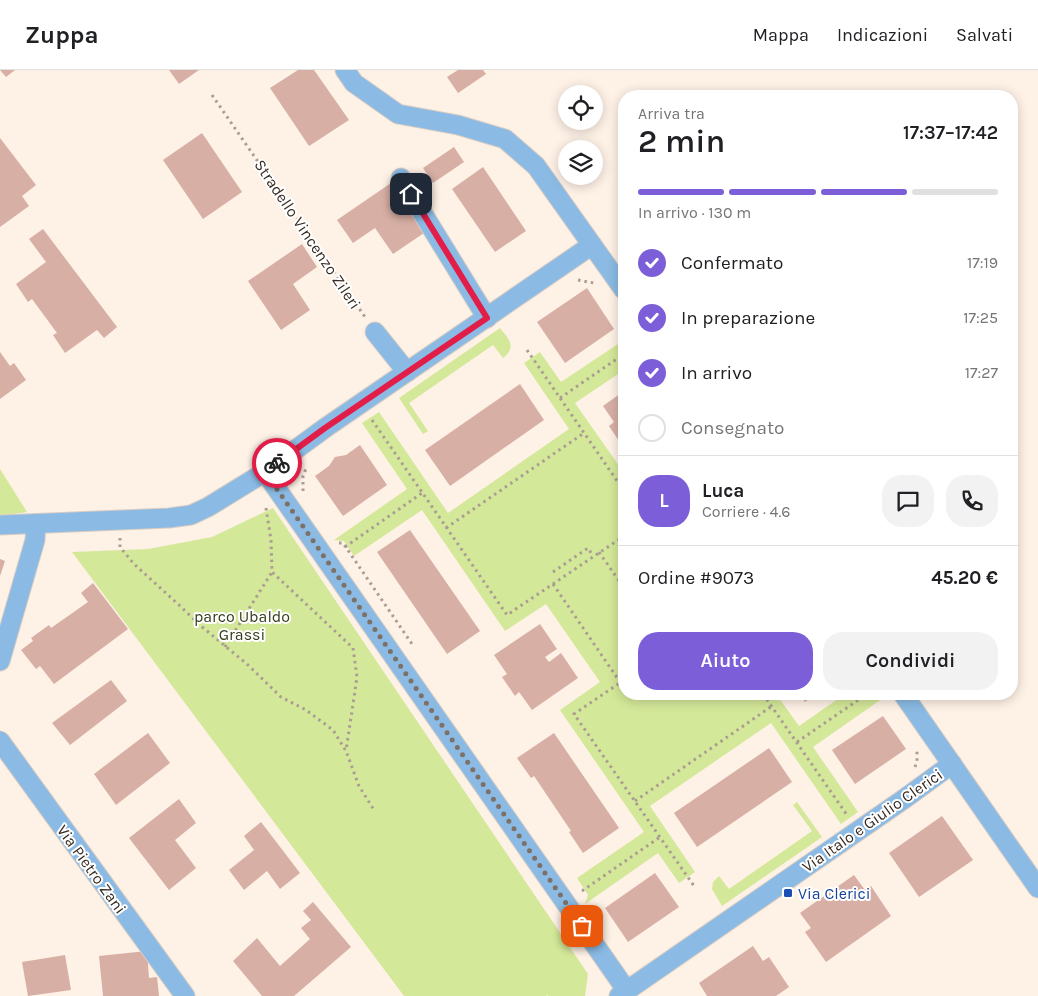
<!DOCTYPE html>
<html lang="it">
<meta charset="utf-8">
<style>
:root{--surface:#fff;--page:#f2f2f2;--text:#202124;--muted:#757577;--line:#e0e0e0;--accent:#7c5ed9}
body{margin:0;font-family:Karla,sans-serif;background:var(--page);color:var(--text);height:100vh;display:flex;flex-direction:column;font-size:19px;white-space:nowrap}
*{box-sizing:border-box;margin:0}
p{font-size:16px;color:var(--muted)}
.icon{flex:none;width:28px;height:28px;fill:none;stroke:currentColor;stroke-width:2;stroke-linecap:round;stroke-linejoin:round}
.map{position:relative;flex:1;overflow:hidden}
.sheet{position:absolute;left:618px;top:20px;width:400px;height:610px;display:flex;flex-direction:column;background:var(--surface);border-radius:20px;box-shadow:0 2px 12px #0003}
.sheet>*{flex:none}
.fabs{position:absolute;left:558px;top:15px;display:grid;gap:10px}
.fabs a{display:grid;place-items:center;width:45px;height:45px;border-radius:50%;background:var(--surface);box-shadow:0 2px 12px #0003;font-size:25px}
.pin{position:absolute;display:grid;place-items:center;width:42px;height:42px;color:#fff;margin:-21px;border-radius:10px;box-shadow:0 2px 8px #0006}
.courier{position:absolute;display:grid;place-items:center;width:50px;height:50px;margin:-25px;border:4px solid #e11d48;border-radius:50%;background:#fff;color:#222;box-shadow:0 1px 6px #0007}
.head em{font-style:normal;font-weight:600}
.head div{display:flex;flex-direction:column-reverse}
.head{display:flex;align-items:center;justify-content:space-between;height:85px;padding:0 20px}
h1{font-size:32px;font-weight:600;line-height:38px}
.bar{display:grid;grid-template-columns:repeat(4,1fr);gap:8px 5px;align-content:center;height:60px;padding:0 20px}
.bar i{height:6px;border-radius:4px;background:var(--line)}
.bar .active{background:var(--accent)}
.bar p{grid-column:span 4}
.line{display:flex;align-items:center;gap:12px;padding:0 20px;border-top:1px solid var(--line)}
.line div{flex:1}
.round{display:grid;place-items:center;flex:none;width:52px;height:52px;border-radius:20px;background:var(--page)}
ol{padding:0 20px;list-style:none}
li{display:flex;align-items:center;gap:15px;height:55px}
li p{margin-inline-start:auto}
li .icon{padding:5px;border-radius:50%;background:var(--accent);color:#fff;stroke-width:4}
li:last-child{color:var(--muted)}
li i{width:28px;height:28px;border:2px solid var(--line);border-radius:50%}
.button{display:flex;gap:10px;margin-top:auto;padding:10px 20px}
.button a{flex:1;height:58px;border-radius:20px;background:var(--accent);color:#fff;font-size:20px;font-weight:600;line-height:58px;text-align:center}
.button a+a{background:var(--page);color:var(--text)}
header{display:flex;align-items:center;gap:30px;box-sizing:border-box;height:70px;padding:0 25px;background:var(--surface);border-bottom:1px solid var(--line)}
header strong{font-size:24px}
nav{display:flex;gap:28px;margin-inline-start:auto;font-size:18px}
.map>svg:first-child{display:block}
.green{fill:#d4e899}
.building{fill:#d8afa5}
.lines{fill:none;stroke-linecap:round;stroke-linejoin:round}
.minor-casing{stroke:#dacdc3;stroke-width:21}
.path{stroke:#aa9d93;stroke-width:3;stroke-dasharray:2.5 4;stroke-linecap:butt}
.minor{stroke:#8bbbe4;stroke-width:19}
.done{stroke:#7d7066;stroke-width:5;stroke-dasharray:0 9}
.route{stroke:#e11d48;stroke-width:6}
.transit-dot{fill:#1a4fb4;stroke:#fff;stroke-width:2}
.labels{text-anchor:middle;stroke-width:4;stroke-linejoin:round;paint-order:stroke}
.street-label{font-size:16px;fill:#372b21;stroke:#fff}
.park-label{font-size:16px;fill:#353d19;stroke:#fff}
.transit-label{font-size:16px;fill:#164399;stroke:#fff;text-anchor:start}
</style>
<header>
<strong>Zuppa</strong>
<nav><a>Mappa</a><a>Indicazioni</a><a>Salvati</a></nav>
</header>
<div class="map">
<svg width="1038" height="926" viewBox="0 0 1038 926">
<rect width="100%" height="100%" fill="#fef1e6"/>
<!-- green -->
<g class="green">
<path d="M500 258C509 269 517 277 503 288L493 275 409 333 428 361 423 364 399 328Z"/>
<path d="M624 270V300L575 333 624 403V479L620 482 624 487V624H776L799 656 845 624H875L876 626H886L813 677 858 742 841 754 771 653 650 736 695 802 679 813 658 783 585 834 588 825 577 808 644 762 560 640 600 612 546 534 505 561 422 440 354 486 344 471 334 470 407 419 362 353 379 342 448 443 569 359 524 293 540 282 561 312Z"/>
<path d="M0 399 27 442 0 446Z"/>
<path d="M273 438 588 904 585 926H548L547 925 546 926H404L72 482 148 479 212 467Z"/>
<path d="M797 732 822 767 722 836 712 819 713 812 719 806 729 819 812 761 793 735Z"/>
</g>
<!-- building -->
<g class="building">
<path d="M0 0H15L6 7Z"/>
<path d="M169 0H199L179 14Z"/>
<path d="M298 0H314L349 50 309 76 270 18Z"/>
<path d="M458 0H483L486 4 458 23 447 7Z"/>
<path d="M202 63 242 122 203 149 163 90Z"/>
<path d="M0 68 36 115 22 126 29 136 0 157Z"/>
<path d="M454 77 464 92 433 113 423 98Z"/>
<path d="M483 97 526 161 495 182 452 119Z"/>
<path d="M391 113 424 163 393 184 375 158 353 173 337 150Z"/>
<path d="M43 159 117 257 104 268 97 260 65 283 53 265 57 263 32 229 28 232 16 214 46 192 29 169Z"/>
<path d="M302 174 317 197 293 214 310 240 281 260 248 211Z"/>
<path d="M587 218 614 259 565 293 537 252Z"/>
<path d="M0 282 10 296 14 293 26 310 0 329Z"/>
<path d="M520 314 544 350 450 416 425 380Z"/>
<path d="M624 321V371L621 374 609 356 614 352 603 336Z"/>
<path d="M360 375 387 415 343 446 315 406 329 396 335 387 346 385Z"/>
<path d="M410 460 480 561 447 584 377 482Z"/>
<path d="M0 489 5 491 0 506Z"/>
<path d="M93 513 128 559 54 614 40 596 36 599 21 580 33 571 31 568 49 555 51 558 88 532 81 523Z"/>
<path d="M540 554 557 579 545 587 549 592 561 583 578 608 532 640 519 622 515 626 502 607 507 604 494 585Z"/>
<path d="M111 610 127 631 70 675 52 653Z"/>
<path d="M799 624H816L805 632Z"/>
<path d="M883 646 906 679 855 714 832 680Z"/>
<path d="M148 663 170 693 116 735 94 704Z"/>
<path d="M554 663 619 758 583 783 569 762 571 761 534 706 531 708 517 688Z"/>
<path d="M769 678 792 712 697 777 674 743Z"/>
<path d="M179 729 196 753 175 770 196 798 169 820 129 768Z"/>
<path d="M942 746 973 790 919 827 889 783Z"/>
<path d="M261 752 300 803 280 819 267 801 244 820 229 800 254 780 244 766Z"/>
<path d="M655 803 679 837 628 872 605 838Z"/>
<path d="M854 805 865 820 871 816 891 846 826 892 805 862 811 858 800 843Z"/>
<path d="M313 832 351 877 294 926H262L233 891 257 868 280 896 310 869 301 858 311 850 303 841Z"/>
<path d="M753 876 763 891 769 887 789 917 776 926H707L699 913Z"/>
<path d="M147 881 149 908 157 907 159 926H103L99 886Z"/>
<path d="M65 885 71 920 28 926 22 892Z"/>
</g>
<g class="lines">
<defs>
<g id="minor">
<path d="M345 0 354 13 398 44 458 55 505 69 536 96 624 220"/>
<path d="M401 108 487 248"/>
<path d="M375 262 407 302"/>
<path d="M265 402 627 921"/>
<path d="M0 455 169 448 191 445 208 437 265 402 325 358 592 175"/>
<path d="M0 591 35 470 36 454"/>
<path d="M903 624 1038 818"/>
<path d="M0 671 185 926"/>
<path d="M619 926 904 729 952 694"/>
</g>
</defs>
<!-- minor casing -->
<use href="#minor" class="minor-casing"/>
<!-- path -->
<g class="path">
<path d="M212 25 365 247"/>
<path d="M578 210 594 213"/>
<path d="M527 280 624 421"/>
<path d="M560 328 624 284"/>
<path d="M372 350 507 545 624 466"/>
<path d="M303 421V406L307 396"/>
<path d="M266 438 271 470 272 502 353 578 357 607 346 681"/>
<path d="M446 458 584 363"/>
<path d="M120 468V477L134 494 179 535 201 556 248 595 281 627 306 640 333 660 346 681 359 716 374 740"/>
<path d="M339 473H343L412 574V577"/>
<path d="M345 477 422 423"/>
<path d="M599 482 624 518"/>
<path d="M553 502 588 478 593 486"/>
<path d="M553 514 620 612"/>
<path d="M225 577 272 502"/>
<path d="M624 610 574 644 694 816"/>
<path d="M763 624 847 745"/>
<path d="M797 672 867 624"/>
<path d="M915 697 917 691V681"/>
<path d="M635 731 772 636"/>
<path d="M582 821 660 767"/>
</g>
<!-- minor -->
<use href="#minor" class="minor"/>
</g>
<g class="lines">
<!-- done -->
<path class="done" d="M277 393 265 402 582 856"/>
<!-- route -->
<path class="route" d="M277 393 325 358 487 248 411 124"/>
</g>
<!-- markers -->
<rect class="transit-dot" x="783" y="818" width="10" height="10" rx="2.5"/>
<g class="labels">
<!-- street labels -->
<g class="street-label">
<text transform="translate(308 164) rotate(56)" y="6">Stradello Vincenzo Zileri</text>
<text transform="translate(872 750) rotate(-35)" y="6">Via Italo e Giulio Clerici</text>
<text transform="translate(92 799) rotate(54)" y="6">Via Pietro Zani</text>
</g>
<!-- park labels -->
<g class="park-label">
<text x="242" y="552">parco Ubaldo<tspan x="242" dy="18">Grassi</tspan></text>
</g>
<!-- transit labels -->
<g class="transit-label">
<text x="798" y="829">Via Clerici</text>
</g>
</g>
</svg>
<div class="fabs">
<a><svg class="icon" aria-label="locate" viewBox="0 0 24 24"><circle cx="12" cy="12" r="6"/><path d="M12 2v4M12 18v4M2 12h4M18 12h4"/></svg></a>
<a><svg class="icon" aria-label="layers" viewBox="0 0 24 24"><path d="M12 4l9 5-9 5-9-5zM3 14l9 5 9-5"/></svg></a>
</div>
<div class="pin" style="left:582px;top:856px;background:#ea580c"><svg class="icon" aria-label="bag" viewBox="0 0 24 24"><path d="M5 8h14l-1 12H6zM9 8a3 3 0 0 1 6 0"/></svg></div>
<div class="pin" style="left:411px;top:124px;background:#1f2937"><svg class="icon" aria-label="home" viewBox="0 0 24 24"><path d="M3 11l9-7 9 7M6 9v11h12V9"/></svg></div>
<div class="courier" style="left:277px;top:393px"><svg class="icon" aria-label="bike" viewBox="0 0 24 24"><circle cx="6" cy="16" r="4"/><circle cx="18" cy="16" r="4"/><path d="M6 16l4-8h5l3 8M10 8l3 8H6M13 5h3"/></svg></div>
<section class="sheet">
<div class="head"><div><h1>2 min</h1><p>Arriva tra</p></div><em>17:37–17:42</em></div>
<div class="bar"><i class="active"></i><i class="active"></i><i class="active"></i><i></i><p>In arrivo · 130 m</p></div>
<ol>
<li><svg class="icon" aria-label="check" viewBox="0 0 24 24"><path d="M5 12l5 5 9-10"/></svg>Confermato<p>17:19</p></li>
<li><svg class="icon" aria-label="check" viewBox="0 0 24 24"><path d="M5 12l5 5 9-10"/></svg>In preparazione<p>17:25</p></li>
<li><svg class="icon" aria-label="check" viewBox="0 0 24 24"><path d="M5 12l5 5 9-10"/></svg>In arrivo<p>17:27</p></li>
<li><i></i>Consegnato</li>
</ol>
<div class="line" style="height:90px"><b class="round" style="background:var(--accent);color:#fff">L</b><div><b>Luca</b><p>Corriere · 4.6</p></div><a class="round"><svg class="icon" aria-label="chat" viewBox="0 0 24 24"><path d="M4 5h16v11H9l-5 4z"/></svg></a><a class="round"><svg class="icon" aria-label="phone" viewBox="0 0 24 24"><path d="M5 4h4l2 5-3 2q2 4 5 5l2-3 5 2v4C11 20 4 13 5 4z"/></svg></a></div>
<div class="line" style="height:65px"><div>Ordine #9073</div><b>45.20 €</b></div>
<div class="button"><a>Aiuto</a><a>Condividi</a></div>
</section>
</div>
